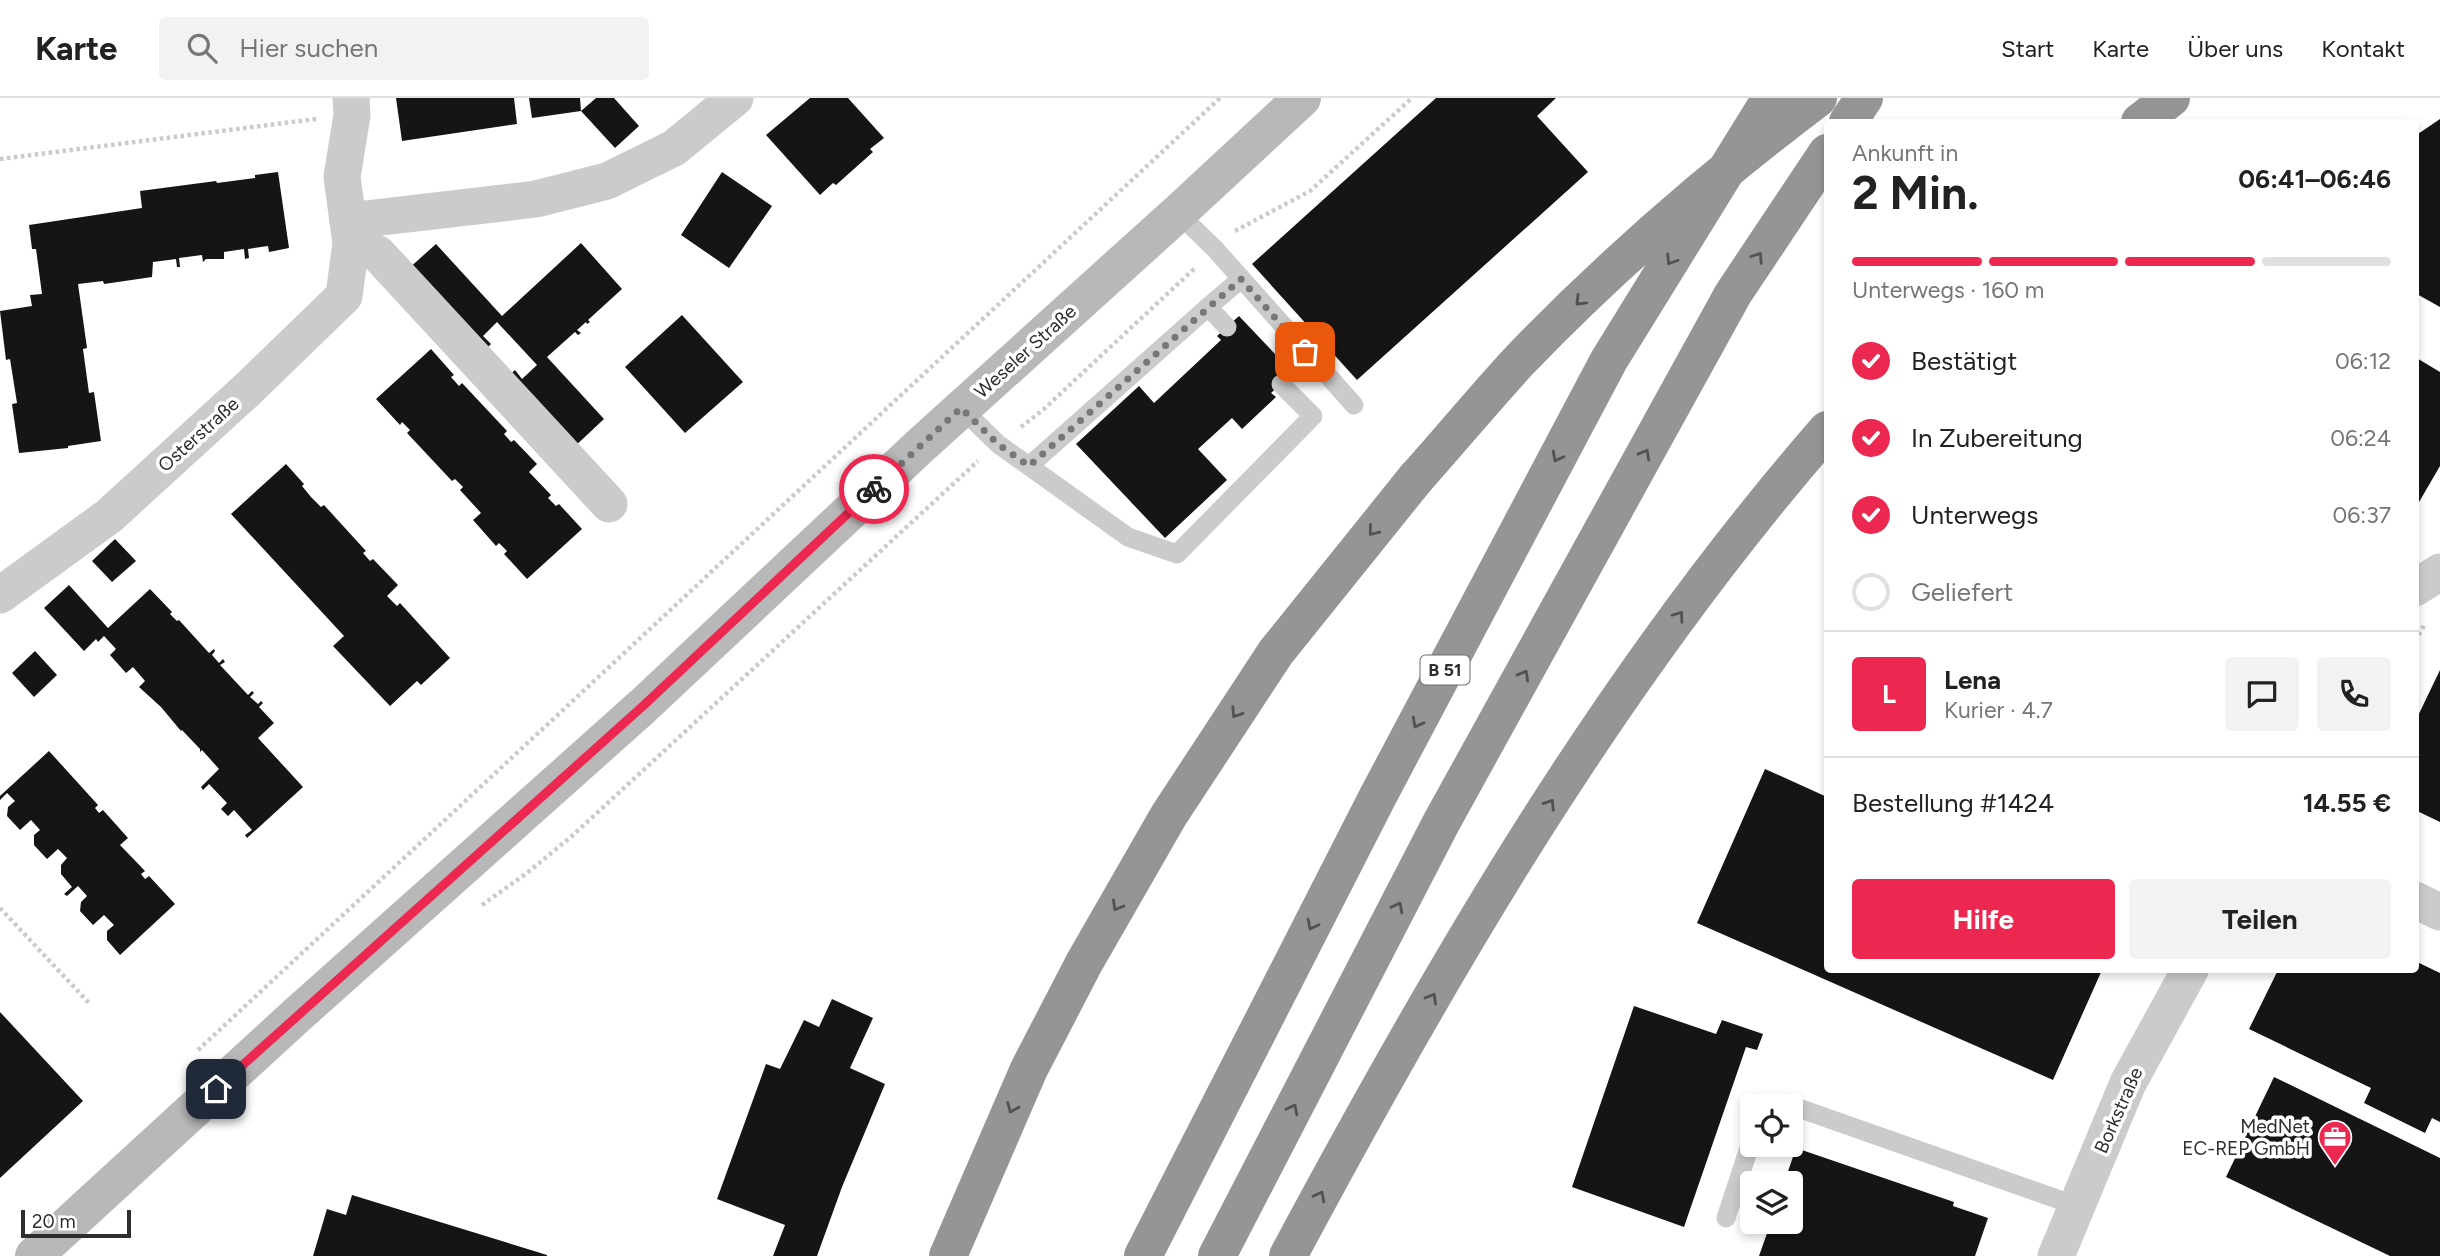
<!DOCTYPE html>
<html lang="de">
<meta charset="utf-8">
<style>
:root{--surface:#fff;--page:#f2f2f2;--text:#222;--muted:#767676;--line:#e0e0e0;--accent:#ed2850}
body{margin:0;font-family:Figtree,sans-serif;background:var(--page);color:var(--text);height:100vh;display:flex;flex-direction:column;font-size:26px;white-space:nowrap}
*{box-sizing:border-box;margin:0}
p{font-size:23px;color:var(--muted)}
.icon{flex:none;width:38px;height:38px;fill:none;stroke:currentColor;stroke-width:2;stroke-linecap:round;stroke-linejoin:round}
.map{position:relative;flex:1;overflow:hidden}
.sheet{position:absolute;left:1824px;top:21px;width:595px;height:854px;display:flex;flex-direction:column;background:var(--surface);border-radius:7px;box-shadow:0 4px 10px #0003}
.sheet>*{flex:none}
.controls{position:absolute;left:1740px;top:996px;display:grid;gap:14px}
.controls a{display:grid;place-items:center;width:63px;height:63px;border-radius:7px;background:var(--surface);box-shadow:0 4px 10px #0003;font-size:35px}
.scale{position:absolute;left:21px;bottom:18px;width:110px;box-sizing:border-box;padding-left:7px;border:4px solid #2e2e2e;border-top:0;font-size:19px;line-height:24px;white-space:nowrap;color:#2e2e2e;-webkit-text-stroke:5px #fff;paint-order:stroke}
.pin{position:absolute;display:grid;place-items:center;width:60px;height:60px;color:#fff;margin:-30px;border-radius:14px;box-shadow:0 4px 10px #0006}
.courier{position:absolute;display:grid;place-items:center;width:70px;height:70px;margin:-35px;border:5px solid #ed2850;border-radius:50%;background:#fff;color:#222;box-shadow:0 2px 9px #0007}
.headline em{font-style:normal;font-weight:700}
.headline div{display:flex;flex-direction:column-reverse}
.headline{display:flex;align-items:center;justify-content:space-between;height:119px;padding:0 28px}
h1{font-size:46px;font-weight:700;line-height:52px}
.bar{display:grid;grid-template-columns:repeat(4,1fr);gap:10px 7px;align-content:center;height:84px;padding:0 28px}
.bar i{height:9px;border-radius:5px;background:var(--line)}
.bar .current{background:var(--accent)}
.bar p{grid-column:span 4}
.line{display:flex;align-items:center;gap:18px;padding:0 28px;border-top:2px solid var(--line)}
.line div{flex:1}
.round{display:grid;place-items:center;flex:none;width:74px;height:74px;border-radius:7px;background:var(--page)}
ol{padding:0 28px;list-style:none}
li{display:flex;align-items:center;gap:21px;height:77px}
li p{margin-inline-start:auto}
li .icon{padding:7px;border-radius:50%;background:var(--accent);color:#fff;stroke-width:4}
li:last-child{color:var(--muted)}
li i{width:38px;height:38px;border:4px solid var(--line);border-radius:50%}
.primary-button{display:flex;gap:14px;margin-top:auto;padding:14px 28px}
.primary-button a{flex:1;height:80px;border-radius:7px;background:var(--accent);color:#fff;font-size:28px;font-weight:700;line-height:80px;text-align:center}
.primary-button a+a{background:var(--page);color:var(--text)}
header{display:flex;align-items:center;gap:42px;box-sizing:border-box;height:98px;padding:0 35px;background:var(--surface);border-bottom:2px solid var(--line)}
header strong{font-size:33px}
nav{display:flex;gap:38px;margin-inline-start:auto;font-size:24px}
.search{width:490px;height:63px;background:var(--page);display:flex;align-items:center;gap:18px;box-sizing:border-box;padding:0 24px;border-radius:7px;color:var(--muted);font-size:26px}
.map>svg:first-child{display:block}
.building{fill:#151515}
.lines{fill:none;stroke-linecap:round;stroke-linejoin:round}
.path{stroke:#cbcbcb;stroke-width:4.5;stroke-dasharray:3.5 3.5;stroke-linecap:butt}
.lane{stroke:#cbcbcb;stroke-width:19}
.street{stroke:#cbcbcb;stroke-width:37}
.secondary{stroke:#b8b8b8;stroke-width:38}
.highway{stroke:#959595;stroke-width:38}
.highway-bridge{stroke:#959595;stroke-width:38}
.oneway{stroke:#525252}
.done{stroke:#777;stroke-width:7;stroke-dasharray:0 12.6}
.route{stroke:#ed2850;stroke-width:9}
.labels{text-anchor:middle;stroke-width:7;stroke-linejoin:round;paint-order:stroke}
.shield{fill:#fff;stroke:#6d6d6d;stroke-width:2}
.shield-label{font-size:18px;font-weight:bold;fill:#2e2e2e}
.street-label{font-size:19px;fill:#2e2e2e;stroke:#fff}
.poi-label{font-size:19px;fill:#2e2e2e;stroke:#fff;text-anchor:end}
</style>
<header>
<strong>Karte</strong>
<div class="search"><svg class="icon" aria-label="search" viewBox="0 0 24 24"><circle cx="10" cy="10" r="6"/><path d="M15 15l6 6"/></svg>Hier suchen</div>
<nav><a>Start</a><a>Karte</a><a>Über uns</a><a>Kontakt</a></nav>
</header>
<div class="map">
<svg width="2440" height="1158" viewBox="0 0 2440 1158">
<rect width="100%" height="100%" fill="#fff"/>
<!-- building -->
<g class="building">
<path d="M396 0H514L517 26 402 43Z"/>
<path d="M529 0H580L581 13 596 0H614L639 28 615 50 581 13 532 20Z"/>
<path d="M810 0H848L884 40 870 51 873 54 836 87 833 85 820 97 766 37Z"/>
<path d="M1436 0H1556L1537 18 1588 74 1357 282 1252 166Z"/>
<path d="M2440 21V209L2415 195V38Z"/>
<path d="M278 74 289 150 269 154 268 148 248 151 249 160 245 161 244 151 224 154V161H206L203 164 202 157 179 160 180 169H177L176 161 153 164 152 179 104 186 103 183 78 186 87 250 83 251 89 295 94 294 101 343 68 348V350L19 355 12 306 17 305 10 261 6 262 0 213 32 208 30 197 42 196 36 151H32L29 127 142 110 140 93 216 83 217 85 255 80V77Z"/>
<path d="M722 74 772 108 729 170 681 137Z"/>
<path d="M581 145 622 191 588 222 590 224 587 226 586 224 577 232 581 235 578 237 575 234 547 259 604 321 572 351 506 280 515 272 522 281 537 267 497 224 483 238 491 246 483 254 407 172 436 146 502 218Z"/>
<path d="M682 217 743 284 685 335 625 269Z"/>
<path d="M1239 218 1293 275 1271 295 1276 299 1242 331 1232 320 1198 351 1227 382 1165 440 1076 346 1139 288 1154 305 1221 242 1217 238Z"/>
<path d="M431 251 454 277 451 279 459 288 462 285 507 333 504 336 511 344 514 342 537 366 529 374 551 397 548 400 556 408 559 406 582 431 527 481 504 456 507 453 499 445 496 448 473 422 481 415 460 392 463 389 455 381 452 383 407 335 410 332 402 324 400 327 376 301Z"/>
<path d="M2415 259 2440 274V368L2415 411Z"/>
<path d="M286 366 304 386 302 388 311 399 321 409 324 407 366 453 363 455 370 463 373 461 398 487 387 498 397 508 400 505 450 560 421 587 417 583 390 608 333 548 344 538 231 416Z"/>
<path d="M115 441 136 463 112 484 92 463Z"/>
<path d="M69 487 108 530 150 491 172 514 170 516 177 523 179 522 209 555 214 551 215 553 212 557 219 565 223 561 225 564 220 567 248 597 252 593 254 595 250 599 258 606 261 603 263 605 259 609 274 625 258 640 303 689 247 740 245 737 252 732 234 712 228 718 221 711 227 705 209 686 203 692 201 689 219 671 202 652 200 654V651L182 632 181 633 161 609 139 589 145 583 133 569 126 575 110 557 116 551 104 538 98 544 96 541 84 553 44 510Z"/>
<path d="M35 553 57 577 34 599 12 575Z"/>
<path d="M2440 572V724L2415 712V624Z"/>
<path d="M49 653 98 707 95 710 99 715 103 712 128 740 120 747 145 773 141 776 145 781 149 778 175 806 120 857 107 842V833L114 827 104 817 93 827 80 813 81 804 87 798 78 788 67 798 64 796 72 789 61 776V767L67 760 58 751 47 761 34 747V737L40 732 31 722 20 732 7 718 8 709 15 703 7 695 0 702V698Z"/>
<path d="M1765 671 1827 699V872H2102L2053 982 1697 825Z"/>
<path d="M2415 863 2440 875V1024L2432 1020 2425 1035 2364 1005 2371 990 2249 931 2278 872H2415Z"/>
<path d="M832 901 873 920 850 970 885 986 842 1089 817 1158H773L785 1127 717 1101 766 966 780 971 804 922 819 929Z"/>
<path d="M1634 908 1716 936 1722 922 1763 936 1757 952 1746 949 1684 1129 1572 1089Z"/>
<path d="M0 914 83 1003 0 1080Z"/>
<path d="M2274 979 2440 1060V1158H2390L2226 1079Z"/>
<path d="M1796 1050 1954 1104 1953 1108 1988 1120 1975 1158H1759L1771 1124H1790V1085H1784Z"/>
<path d="M352 1097 547 1157V1158H313L327 1111 346 1117Z"/>
</g>
<g class="lines">
<!-- path -->
<g class="path">
<path d="M0 61 316 21"/>
<path d="M1235 133 1310 93 1412 0"/>
<path d="M1021 329 1044 311 1195 170"/>
<path d="M2415 543 2425 526"/>
<path d="M482 807 527 775 572 738 978 363"/>
<path d="M0 810 89 905"/>
<path d="M198 952 1220 0"/>
</g>
<!-- lane -->
<g class="lane">
<path d="M1178 115 1215 151 1354 307"/>
<path d="M1227 229 1208 209 1241 181"/>
<path d="M961 310 998 346 1128 439 1177 456 1313 318 1281 286"/>
<path d="M1029 368 1208 209"/>
<path d="M1775 1008 1787 1006 2077 1108"/>
<path d="M1726 1120 1752 1041"/>
</g>
<!-- street -->
<g class="street">
<path d="M348 123 536 101 607 83 674 50 735 0"/>
<path d="M351 145 378 156 609 406"/>
<path d="M2415 490 2440 474"/>
<path d="M0 497 109 418 247 292 344 198 351 145 342 79 352 17 351 0"/>
<path d="M2415 802 2440 814"/>
<path d="M2056 1158 2128 985 2190 872"/>
</g>
<!-- secondary -->
<path class="secondary" d="M34 1158 297 917 643 608 920 348 1178 115 1302 0"/>
<!-- highway -->
<g class="highway">
<path d="M1848 24 1864 0"/>
<path d="M2140 24 2171 0"/>
<path d="M948 1158 1029 971 1084 865 1169 717 1276 554 1416 380"/>
<path d="M1143 1158 1378 698 1609 262 1771 0"/>
<path d="M1217 1158 1441 725 1733 196 1827 55"/>
<path d="M1288 1158C1443 868 1610 581 1827 332"/>
</g>
<!-- highway-bridge -->
<path class="highway-bridge" d="M1416 380C1450 342 1483 302 1518 264 1610 168 1712 80 1818 0"/>
</g>
<!-- one-way arrows -->
<defs><path id="oneway-chevron" d="M-2-3.5L2.5 0L-2 3.5" fill="none" stroke-width="1.6" stroke-linecap="round" stroke-linejoin="round" transform="scale(1.75)"/></defs>
<g class="oneway">
<use href="#oneway-chevron" transform="translate(1758 159) rotate(-56)"/>
<use href="#oneway-chevron" transform="translate(1671 162) rotate(122)"/>
<use href="#oneway-chevron" transform="translate(1580 203) rotate(135)"/>
<use href="#oneway-chevron" transform="translate(1645 356) rotate(-61)"/>
<use href="#oneway-chevron" transform="translate(1557 359) rotate(118)"/>
<use href="#oneway-chevron" transform="translate(1373 433) rotate(129)"/>
<use href="#oneway-chevron" transform="translate(1679 518) rotate(-54)"/>
<use href="#oneway-chevron" transform="translate(1524 577) rotate(-61)"/>
<use href="#oneway-chevron" transform="translate(1236 615) rotate(123)"/>
<use href="#oneway-chevron" transform="translate(1417 625) rotate(118)"/>
<use href="#oneway-chevron" transform="translate(1550 706) rotate(-57)"/>
<use href="#oneway-chevron" transform="translate(1117 808) rotate(120)"/>
<use href="#oneway-chevron" transform="translate(1398 809) rotate(-63)"/>
<use href="#oneway-chevron" transform="translate(1312 827) rotate(117)"/>
<use href="#oneway-chevron" transform="translate(1432 900) rotate(-60)"/>
<use href="#oneway-chevron" transform="translate(1012 1010) rotate(113)"/>
<use href="#oneway-chevron" transform="translate(1293 1011) rotate(-63)"/>
<use href="#oneway-chevron" transform="translate(1320 1098) rotate(-62)"/>
</g>
<g class="lines">
<!-- done -->
<path class="done" d="M874 391 961 310 998 346 1029 368 1241 181 1305 254"/>
<!-- route -->
<path class="route" d="M216 991 643 608 874 391"/>
</g>
<!-- icons -->
<defs>
<symbol id="office-pin" viewBox="-11 -11 22 30"><path d="M0 17L-7.5 6A9.5 9.5 0 1 1 7.5 6Z" fill="#ed2850" stroke="#fff"/><path d="M-6-3h4V-5.5h4V-3h4V5H-6ZM-1-4.5V-3h2v-1.5ZM-6 0V1H6V0Z" fill="#fff"/></symbol>
</defs>
<g fill-rule="evenodd">
<use href="#office-pin" x="2316" y="1020" width="38" height="52"/>
</g>
<g class="labels">
<!-- shield labels -->
<rect class="shield" x="1420.5" y="557.5" width="49" height="29" rx="5"/>
<g class="shield-label">
<text x="1445" y="578">B 51</text>
</g>
<!-- street labels -->
<g class="street-label">
<text transform="translate(1025 253) rotate(-42)" y="7">Weseler Straße</text>
<text transform="translate(198 336) rotate(-42)" y="7">Osterstraße</text>
<text transform="translate(2118 1012) rotate(-66)" y="7">Borkstraße</text>
</g>
<!-- poi labels -->
<g class="poi-label">
<text x="2310" y="1035">MedNet<tspan x="2310" dy="22">EC-REP GmbH</tspan></text>
</g>
</g>
</svg>
<div class="controls">
<a><svg class="icon" aria-label="locate" viewBox="0 0 24 24"><circle cx="12" cy="12" r="6"/><path d="M12 2v4M12 18v4M2 12h4M18 12h4"/></svg></a>
<a><svg class="icon" aria-label="layers" viewBox="0 0 24 24"><path d="M12 4l9 5-9 5-9-5zM3 14l9 5 9-5"/></svg></a>
</div>
<div class="scale">20 m</div>
<div class="pin" style="left:1305px;top:254px;background:#ea580c"><svg class="icon" aria-label="bag" viewBox="0 0 24 24"><path d="M5 8h14l-1 12H6zM9 8a3 3 0 0 1 6 0"/></svg></div>
<div class="pin" style="left:216px;top:991px;background:#1f2937"><svg class="icon" aria-label="home" viewBox="0 0 24 24"><path d="M3 11l9-7 9 7M6 9v11h12V9"/></svg></div>
<div class="courier" style="left:874px;top:391px"><svg class="icon" aria-label="bike" viewBox="0 0 24 24"><circle cx="6" cy="16" r="4"/><circle cx="18" cy="16" r="4"/><path d="M6 16l4-8h5l3 8M10 8l3 8H6M13 5h3"/></svg></div>
<section class="sheet">
<div class="headline"><div><h1>2 Min.</h1><p>Ankunft in</p></div><em>06:41–06:46</em></div>
<div class="bar"><i class="current"></i><i class="current"></i><i class="current"></i><i></i><p>Unterwegs · 160 m</p></div>
<ol>
<li><svg class="icon" aria-label="check" viewBox="0 0 24 24"><path d="M5 12l5 5 9-10"/></svg>Bestätigt<p>06:12</p></li>
<li><svg class="icon" aria-label="check" viewBox="0 0 24 24"><path d="M5 12l5 5 9-10"/></svg>In Zubereitung<p>06:24</p></li>
<li><svg class="icon" aria-label="check" viewBox="0 0 24 24"><path d="M5 12l5 5 9-10"/></svg>Unterwegs<p>06:37</p></li>
<li><i></i>Geliefert</li>
</ol>
<div class="line" style="height:126px"><b class="round" style="background:var(--accent);color:#fff">L</b><div><b>Lena</b><p>Kurier · 4.7</p></div><a class="round"><svg class="icon" aria-label="chat" viewBox="0 0 24 24"><path d="M4 5h16v11H9l-5 4z"/></svg></a><a class="round"><svg class="icon" aria-label="phone" viewBox="0 0 24 24"><path d="M5 4h4l2 5-3 2q2 4 5 5l2-3 5 2v4C11 20 4 13 5 4z"/></svg></a></div>
<div class="line" style="height:91px"><div>Bestellung #1424</div><b>14.55 €</b></div>
<div class="primary-button"><a>Hilfe</a><a>Teilen</a></div>
</section>
</div>
